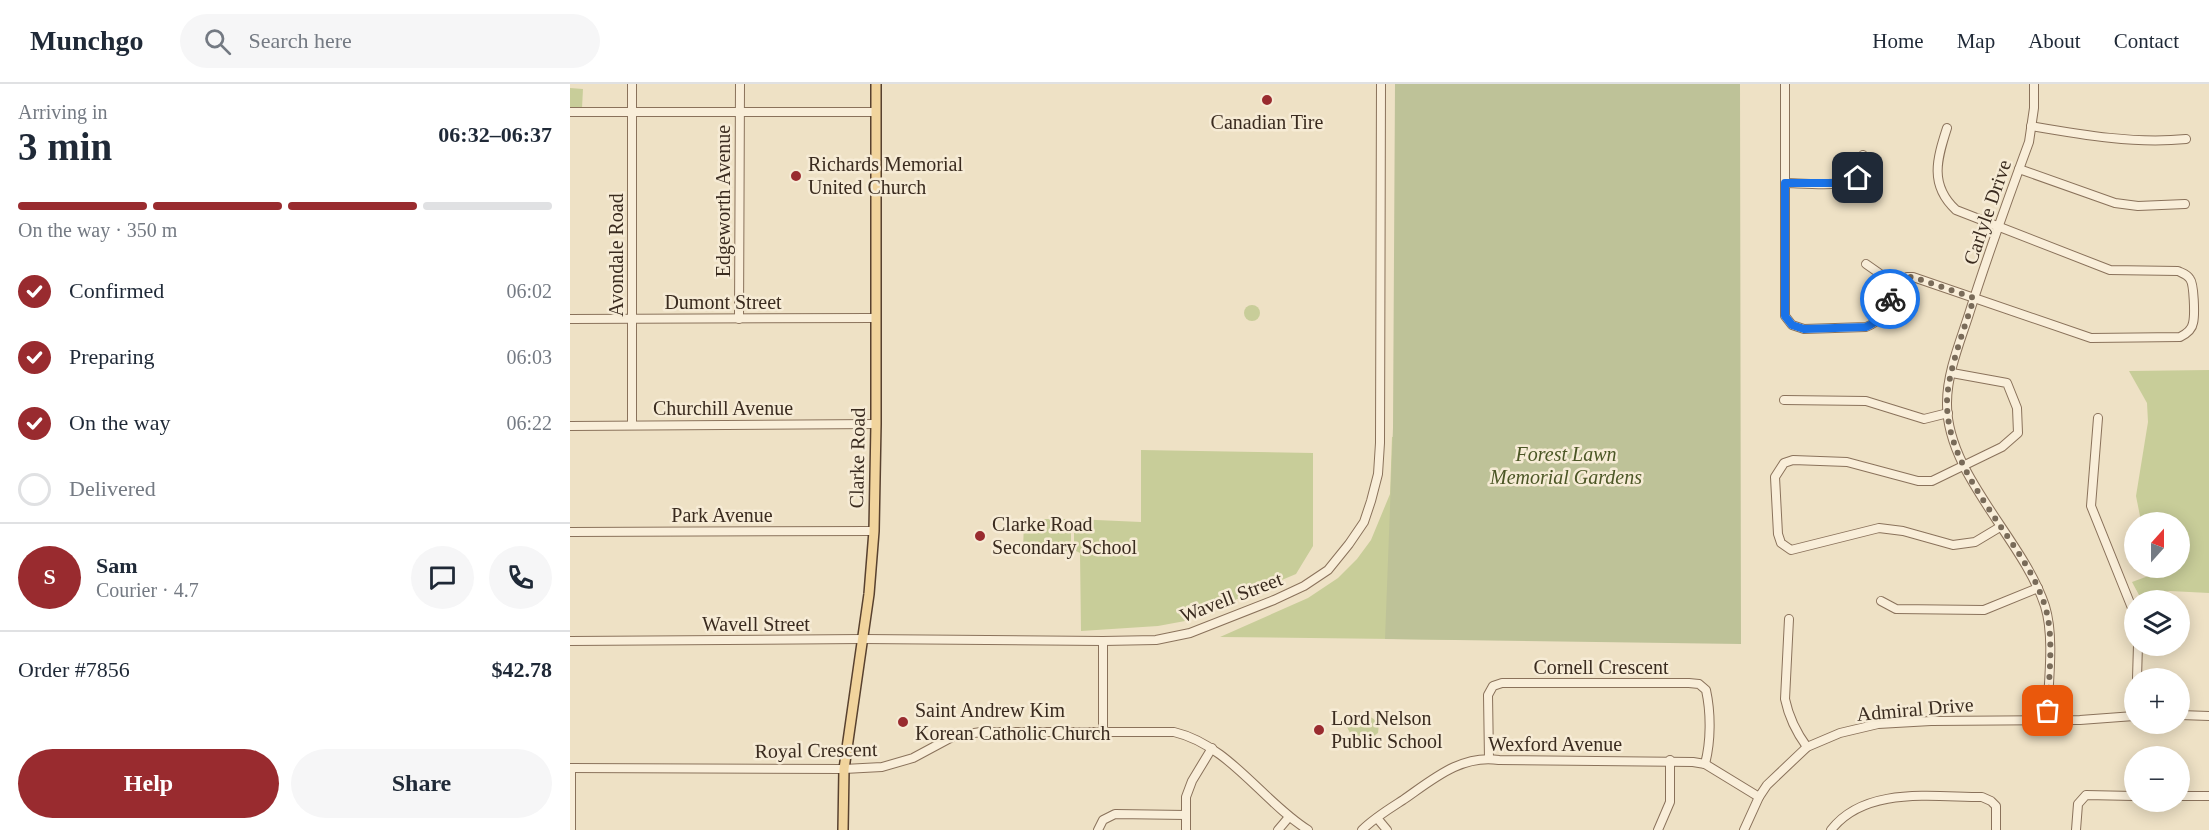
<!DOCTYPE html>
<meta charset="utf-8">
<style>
:root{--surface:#fff;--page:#f6f6f7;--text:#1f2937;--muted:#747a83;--line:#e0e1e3;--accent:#992b2f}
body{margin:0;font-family:Georgia,serif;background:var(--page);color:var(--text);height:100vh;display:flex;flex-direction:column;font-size:22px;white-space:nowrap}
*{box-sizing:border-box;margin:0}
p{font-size:20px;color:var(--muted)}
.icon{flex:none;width:33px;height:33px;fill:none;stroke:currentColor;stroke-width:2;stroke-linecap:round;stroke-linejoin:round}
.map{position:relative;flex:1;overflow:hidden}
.drawer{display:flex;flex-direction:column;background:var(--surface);width:570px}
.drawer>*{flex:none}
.needle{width:39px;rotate:21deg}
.buttons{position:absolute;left:1554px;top:428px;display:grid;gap:12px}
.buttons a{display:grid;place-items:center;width:66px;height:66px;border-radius:50%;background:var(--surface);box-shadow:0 3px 15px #0003;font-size:30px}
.pin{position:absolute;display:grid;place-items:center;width:51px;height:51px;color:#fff;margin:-26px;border-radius:12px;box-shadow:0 3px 9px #0006}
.courier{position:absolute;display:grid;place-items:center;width:60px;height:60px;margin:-30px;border:4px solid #1a73e8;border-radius:50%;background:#fff;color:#222;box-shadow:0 2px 8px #0007}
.overview em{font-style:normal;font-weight:600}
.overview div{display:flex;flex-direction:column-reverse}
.overview{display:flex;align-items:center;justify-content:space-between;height:102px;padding:0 18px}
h1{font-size:39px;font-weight:600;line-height:45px}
.bar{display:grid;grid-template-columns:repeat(4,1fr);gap:9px 6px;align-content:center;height:72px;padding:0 18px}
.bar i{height:8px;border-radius:4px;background:var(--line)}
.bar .active{background:var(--accent)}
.bar p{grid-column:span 4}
.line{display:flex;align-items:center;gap:15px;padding:0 18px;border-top:2px solid var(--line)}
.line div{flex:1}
.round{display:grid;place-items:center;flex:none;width:63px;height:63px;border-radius:32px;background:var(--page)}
ol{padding:0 18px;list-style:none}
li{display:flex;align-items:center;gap:18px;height:66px}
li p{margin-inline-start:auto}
li .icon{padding:6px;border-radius:50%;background:var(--accent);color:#fff;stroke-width:4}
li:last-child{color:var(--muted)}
li i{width:33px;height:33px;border:3px solid var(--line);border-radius:50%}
.primary-button{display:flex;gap:12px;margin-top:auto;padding:12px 18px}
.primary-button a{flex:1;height:69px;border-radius:36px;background:var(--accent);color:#fff;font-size:24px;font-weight:600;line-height:69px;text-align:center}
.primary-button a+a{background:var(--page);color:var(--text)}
header{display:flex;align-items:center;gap:36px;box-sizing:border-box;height:84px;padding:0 30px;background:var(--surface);border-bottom:2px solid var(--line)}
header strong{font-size:28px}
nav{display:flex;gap:33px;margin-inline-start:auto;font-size:21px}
.search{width:420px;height:54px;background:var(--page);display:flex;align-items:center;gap:15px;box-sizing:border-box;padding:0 21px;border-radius:33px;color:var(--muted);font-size:22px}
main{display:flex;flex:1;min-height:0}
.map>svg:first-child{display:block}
.green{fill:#c8cd99}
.cemetery{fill:#bec298}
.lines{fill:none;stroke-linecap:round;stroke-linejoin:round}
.minor-casing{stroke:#8a725b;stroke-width:10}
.major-casing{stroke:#58412f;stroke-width:12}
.minor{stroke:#f9eed9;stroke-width:8}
.major{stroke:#f1d49d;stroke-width:9}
.done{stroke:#796b59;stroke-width:6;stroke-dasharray:0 10.8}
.route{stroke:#1a73e8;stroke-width:8}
.poi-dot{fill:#992b2f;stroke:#f6ebd5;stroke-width:2}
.labels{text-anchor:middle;stroke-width:5;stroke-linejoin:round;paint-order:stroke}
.poi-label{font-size:20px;fill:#3a2b1f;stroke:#f6ebd5;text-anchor:start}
.street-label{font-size:20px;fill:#3a2b1f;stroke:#f6ebd5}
.park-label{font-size:20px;font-style:italic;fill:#4b5625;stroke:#f6ebd5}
</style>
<header>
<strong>Munchgo</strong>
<div class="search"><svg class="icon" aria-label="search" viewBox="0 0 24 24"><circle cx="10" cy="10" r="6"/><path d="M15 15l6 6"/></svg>Search here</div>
<nav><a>Home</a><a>Map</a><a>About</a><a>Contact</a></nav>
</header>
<main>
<section class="drawer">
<div class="overview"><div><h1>3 min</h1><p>Arriving in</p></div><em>06:32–06:37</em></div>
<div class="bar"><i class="active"></i><i class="active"></i><i class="active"></i><i></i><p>On the way · 350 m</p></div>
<ol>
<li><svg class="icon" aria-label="check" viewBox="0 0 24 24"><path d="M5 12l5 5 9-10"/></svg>Confirmed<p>06:02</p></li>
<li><svg class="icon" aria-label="check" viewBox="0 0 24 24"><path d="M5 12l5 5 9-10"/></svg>Preparing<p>06:03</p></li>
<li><svg class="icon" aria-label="check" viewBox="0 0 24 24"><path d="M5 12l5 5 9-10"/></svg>On the way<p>06:22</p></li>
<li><i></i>Delivered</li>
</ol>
<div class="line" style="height:108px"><b class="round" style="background:var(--accent);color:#fff">S</b><div><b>Sam</b><p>Courier · 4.7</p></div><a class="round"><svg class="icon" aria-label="chat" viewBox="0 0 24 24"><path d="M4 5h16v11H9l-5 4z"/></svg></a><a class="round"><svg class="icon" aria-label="phone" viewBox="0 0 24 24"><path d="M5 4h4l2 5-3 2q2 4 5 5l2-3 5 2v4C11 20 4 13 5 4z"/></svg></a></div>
<div class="line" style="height:78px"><div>Order #7856</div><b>$42.78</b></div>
<div class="primary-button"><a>Help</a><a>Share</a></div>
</section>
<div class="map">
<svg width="1639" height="746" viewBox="0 0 1639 746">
<rect width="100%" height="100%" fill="#eee1c5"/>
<!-- green -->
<g class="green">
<path d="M0 4 13 5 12 24H0Z"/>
<circle cx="682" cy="229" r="8"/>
<path d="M1639 286V509L1600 507 1569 511 1562 498 1592 487 1590 483H1610V438L1571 437 1566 412 1578 338 1577 319 1559 287Z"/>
<path d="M822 353 850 354 905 556 650 553 738 514 768 494 787 475 801 456 820 410Z"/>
<path d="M571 366 743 369V462L726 490 615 537 588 542 511 547 510 469 504 466V435L571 438Z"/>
<path d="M454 435H501V467H453Z"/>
<path d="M783 630C795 630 801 631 809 640L808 649 793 659 784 657 775 639Z"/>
</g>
<!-- cemetery -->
<path class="cemetery" d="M825 0H1170L1171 560 815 555 823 344Z"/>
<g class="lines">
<defs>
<g id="minor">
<path d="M1215 0V232L1222 241 1234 245 1296 243C1320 233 1313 220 1326 202 1328 199 1333 196 1337 193H1343L1521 254 1610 253C1616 250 1622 246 1623 239 1625 231 1624 200 1620 195 1617 190 1612 189 1608 187L1540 186 1386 126C1359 101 1367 75 1377 44"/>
<path d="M1464 0V24L1459 58C1438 115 1417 173 1399 230 1390 258 1377 289 1377 319 1376 390 1453 455 1475 522 1485 554 1478 601 1477 635"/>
<path d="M0 28H305"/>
<path d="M1461 42C1513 51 1564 60 1616 55"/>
<path d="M1449 85 1545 119 1568 122 1615 120"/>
<path d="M1215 99C1230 99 1277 104 1288 94 1293 89 1292 78 1293 71"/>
<path d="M1296 180 1326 201"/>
<path d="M0 235 305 234"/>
<path d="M169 235 170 0"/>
<path d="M1382 289 1437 299 1447 324 1448 349 1432 363 1362 397H1348L1277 378 1223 376 1214 379 1205 393 1208 450 1211 459 1221 466 1309 444 1333 447 1383 461 1405 458 1430 443"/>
<path d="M1214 316 1296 317 1354 335 1378 329"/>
<path d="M1528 334 1521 422 1564 529"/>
<path d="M62 341V0"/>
<path d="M0 342 306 340"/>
<path d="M0 448 304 447"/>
<path d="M1311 517 1326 525 1414 526 1468 504"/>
<path d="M1219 535 1215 615C1219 634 1226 648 1237 663"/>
<path d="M0 557 293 555 533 557 586 556 620 549 704 516 734 502 758 486 779 460 794 438 801 417 808 390 810 359 811 0"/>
<path d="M533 557V647"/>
<path d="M1567 594 1568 561"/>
<path d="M1610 631 1639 632"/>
<path d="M919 675 918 611 923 602 932 599H1119L1129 600 1136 606C1141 629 1141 657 1135 680"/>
<path d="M0 684 274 685 312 683 343 674 384 652 411 648H604C659 661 692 717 738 746"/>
<path d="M1610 712H1639"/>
<path d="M807 734 817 746"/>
<path d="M1 746V684"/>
<path d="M528 746 533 736 545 730 616 731"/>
<path d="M616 746V713L622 697 642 664"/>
<path d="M708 746 719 733"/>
<path d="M792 746C804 734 819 725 833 716 862 696 891 670 929 676L1123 678 1135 680 1189 713"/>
<path d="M1088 746 1100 718V676"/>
<path d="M1174 746 1189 713 1197 701 1237 663 1270 649 1308 640 1361 637 1510 636 1564 632"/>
<path d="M1261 746C1295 702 1362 713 1412 713L1421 717 1426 722V746"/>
<path d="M1506 746 1508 720 1516 711 1564 712"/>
</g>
<path id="major" d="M273 746 274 685 299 510 304 447 306 340V0"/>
</defs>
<!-- minor casing -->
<use href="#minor" class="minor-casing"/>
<!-- major casing -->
<use href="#major" class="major-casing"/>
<!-- minor -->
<use href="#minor" class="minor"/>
<!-- major -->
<use href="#major" class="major"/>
</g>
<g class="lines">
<!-- done -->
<path class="done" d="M1320 215 1326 201 1337 193H1343L1404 214C1395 243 1377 289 1377 319 1377 365 1407 407 1431 443 1448 468 1466 493 1475 522 1485 555 1478 593 1478 627"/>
<!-- route -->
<path class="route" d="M1288 94 1277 99H1215V232L1222 241 1234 245 1296 243C1310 237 1314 229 1320 215"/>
</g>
<!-- markers -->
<g class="poi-dot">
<circle cx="697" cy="16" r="6"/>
<circle cx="226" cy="92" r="6"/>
<circle cx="410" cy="452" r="6"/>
<circle cx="333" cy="638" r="6"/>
<circle cx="749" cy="646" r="6"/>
</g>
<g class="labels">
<!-- poi labels -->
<g class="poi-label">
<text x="697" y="45" text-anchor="middle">Canadian Tire</text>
<text x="238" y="87">Richards Memorial<tspan x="238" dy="23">United Church</tspan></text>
<text x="422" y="447">Clarke Road<tspan x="422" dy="23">Secondary School</tspan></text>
<text x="345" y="633">Saint Andrew Kim<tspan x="345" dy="23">Korean Catholic Church</tspan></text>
<text x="761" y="641">Lord Nelson<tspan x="761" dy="23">Public School</tspan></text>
</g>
<!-- street labels -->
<g class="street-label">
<text transform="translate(153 117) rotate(-90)" y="7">Edgeworth Avenue</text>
<text transform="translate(1417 128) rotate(-71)" y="7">Carlyle Drive</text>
<text transform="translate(46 171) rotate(-90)" y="7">Avondale Road</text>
<text x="153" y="225">Dumont Street</text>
<text x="153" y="331">Churchill Avenue</text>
<text transform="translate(287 374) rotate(-89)" y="7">Clarke Road</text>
<text x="152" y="438">Park Avenue</text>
<text transform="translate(661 513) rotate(-21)" y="7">Wavell Street</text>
<text x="186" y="547">Wavell Street</text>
<text x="1031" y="590">Cornell Crescent</text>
<text transform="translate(1345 625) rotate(-5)" y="7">Admiral Drive</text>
<text x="985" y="667">Wexford Avenue</text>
<text transform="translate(246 666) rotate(-1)" y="7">Royal Crescent</text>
</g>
<!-- park labels -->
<g class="park-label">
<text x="996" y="377">Forest Lawn<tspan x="996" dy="23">Memorial Gardens</tspan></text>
</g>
</g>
</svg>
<div class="buttons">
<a><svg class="needle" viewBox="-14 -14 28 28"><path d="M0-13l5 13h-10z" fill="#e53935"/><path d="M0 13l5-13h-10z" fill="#747a83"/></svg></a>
<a><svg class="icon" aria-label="layers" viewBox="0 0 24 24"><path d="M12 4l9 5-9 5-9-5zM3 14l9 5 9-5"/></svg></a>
<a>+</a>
<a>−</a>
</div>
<div class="pin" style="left:1478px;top:627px;background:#ea580c"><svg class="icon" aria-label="bag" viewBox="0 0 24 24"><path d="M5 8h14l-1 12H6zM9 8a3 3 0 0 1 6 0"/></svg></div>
<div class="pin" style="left:1288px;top:94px;background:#1f2937"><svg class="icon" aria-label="home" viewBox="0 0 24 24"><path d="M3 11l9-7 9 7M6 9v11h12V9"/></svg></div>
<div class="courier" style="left:1320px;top:215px"><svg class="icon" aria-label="bike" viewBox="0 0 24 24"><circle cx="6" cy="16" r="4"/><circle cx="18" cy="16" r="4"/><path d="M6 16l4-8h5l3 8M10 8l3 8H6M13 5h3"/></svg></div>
</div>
</main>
